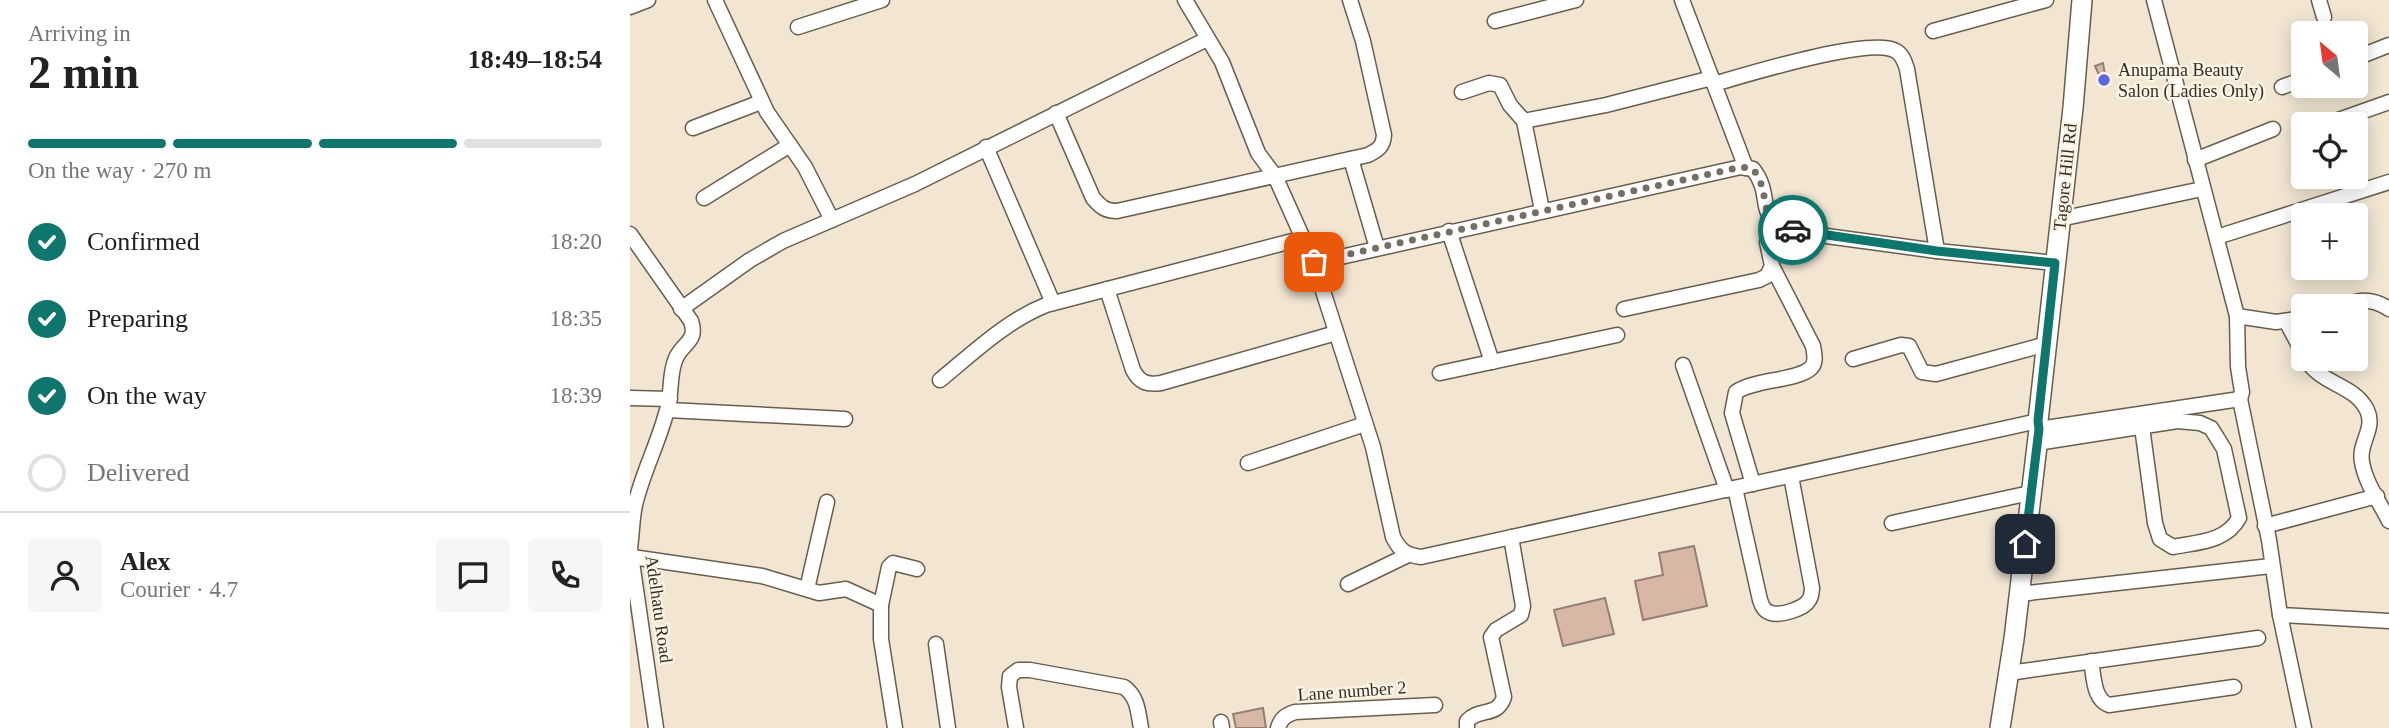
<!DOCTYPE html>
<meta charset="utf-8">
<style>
:root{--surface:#fff;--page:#f6f6f6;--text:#222;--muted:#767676;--line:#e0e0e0;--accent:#0f766e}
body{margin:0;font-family:"Times New Roman",serif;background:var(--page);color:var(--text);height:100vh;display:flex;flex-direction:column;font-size:26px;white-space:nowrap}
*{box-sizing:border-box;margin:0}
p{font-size:23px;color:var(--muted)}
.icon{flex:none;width:38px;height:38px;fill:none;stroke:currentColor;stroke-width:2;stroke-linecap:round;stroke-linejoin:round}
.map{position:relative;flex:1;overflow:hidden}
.drawer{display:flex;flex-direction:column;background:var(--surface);width:630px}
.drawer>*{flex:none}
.needle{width:46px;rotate:331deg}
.fabs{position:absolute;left:1661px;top:21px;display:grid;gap:14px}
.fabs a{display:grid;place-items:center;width:77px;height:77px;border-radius:7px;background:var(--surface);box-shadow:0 4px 18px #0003;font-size:35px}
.pin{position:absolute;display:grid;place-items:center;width:60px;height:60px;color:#fff;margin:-30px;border-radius:14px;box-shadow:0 4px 10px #0006}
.courier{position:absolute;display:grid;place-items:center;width:70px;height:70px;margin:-35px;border:5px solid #0f766e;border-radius:50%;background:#fff;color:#222;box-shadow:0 2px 9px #0007}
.head em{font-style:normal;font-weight:600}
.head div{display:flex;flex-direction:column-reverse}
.head{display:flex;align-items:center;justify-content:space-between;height:119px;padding:0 28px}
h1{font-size:46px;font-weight:600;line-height:52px}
.bar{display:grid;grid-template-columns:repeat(4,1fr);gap:10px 7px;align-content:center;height:84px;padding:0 28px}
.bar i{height:9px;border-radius:5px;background:var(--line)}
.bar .on{background:var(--accent)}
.bar p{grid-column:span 4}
.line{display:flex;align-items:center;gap:18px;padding:0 28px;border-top:2px solid var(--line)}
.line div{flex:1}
.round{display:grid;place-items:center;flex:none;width:74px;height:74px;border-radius:7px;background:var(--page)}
ol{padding:0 28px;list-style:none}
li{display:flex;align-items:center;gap:21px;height:77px}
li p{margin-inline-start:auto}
li .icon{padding:7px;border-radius:50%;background:var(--accent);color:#fff;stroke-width:4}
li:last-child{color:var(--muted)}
li i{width:38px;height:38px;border:4px solid var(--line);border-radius:50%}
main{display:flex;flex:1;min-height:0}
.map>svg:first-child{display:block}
.building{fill:#d8b7a7;stroke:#937f76;stroke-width:2}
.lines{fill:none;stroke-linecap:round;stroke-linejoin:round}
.minor-casing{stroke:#685e4e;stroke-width:17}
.secondary-casing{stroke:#685e4e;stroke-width:22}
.minor{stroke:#fff;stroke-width:14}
.secondary{stroke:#fff;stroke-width:19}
.done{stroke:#766e63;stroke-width:7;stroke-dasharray:0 12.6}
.route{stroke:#0f766e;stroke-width:9}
.poi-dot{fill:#5d66de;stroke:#fdf3e4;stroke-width:2.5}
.labels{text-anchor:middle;stroke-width:5;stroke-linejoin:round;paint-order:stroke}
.poi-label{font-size:18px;fill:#332e27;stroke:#fdf3e4;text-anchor:start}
.street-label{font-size:18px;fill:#332e27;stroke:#fdf3e4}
</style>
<main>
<section class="drawer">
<div class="head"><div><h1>2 min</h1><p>Arriving in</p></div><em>18:49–18:54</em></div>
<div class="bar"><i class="on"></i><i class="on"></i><i class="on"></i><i></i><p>On the way · 270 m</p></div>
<ol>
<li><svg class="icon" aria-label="check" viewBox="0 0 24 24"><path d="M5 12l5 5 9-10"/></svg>Confirmed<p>18:20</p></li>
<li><svg class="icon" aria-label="check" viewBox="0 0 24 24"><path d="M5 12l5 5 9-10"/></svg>Preparing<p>18:35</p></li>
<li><svg class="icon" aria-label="check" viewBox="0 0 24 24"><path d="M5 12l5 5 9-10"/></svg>On the way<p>18:39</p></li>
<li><i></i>Delivered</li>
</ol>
<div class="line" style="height:126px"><a class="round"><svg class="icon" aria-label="person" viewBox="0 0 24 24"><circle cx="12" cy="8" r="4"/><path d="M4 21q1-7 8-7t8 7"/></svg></a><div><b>Alex</b><p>Courier · 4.7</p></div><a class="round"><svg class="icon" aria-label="chat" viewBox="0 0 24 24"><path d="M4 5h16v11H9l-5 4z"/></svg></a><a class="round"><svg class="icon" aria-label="phone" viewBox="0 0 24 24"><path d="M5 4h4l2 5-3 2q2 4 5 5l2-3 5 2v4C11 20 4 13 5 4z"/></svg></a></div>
</section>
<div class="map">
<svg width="1759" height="728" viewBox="0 0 1759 728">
<rect width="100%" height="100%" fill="#f2e6d3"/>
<!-- building -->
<g class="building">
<path d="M1473 63 1475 75 1470 77 1465 66Z"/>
<path d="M1064 546 1077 606 1013 620 1005 581 1033 575 1029 553Z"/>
<path d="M975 598 984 634 933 646 924 610Z"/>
<path d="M633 708 636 728H606L603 714Z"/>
</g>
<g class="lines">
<defs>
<g id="minor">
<path d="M85 0 137 112 175 167 202 220"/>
<path d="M555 0 592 62 628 153 645 176 684 263 743 447 763 537C770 551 776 555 791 557L1408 421"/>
<path d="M1052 0 1116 168"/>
<path d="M1524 0 1607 316"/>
<path d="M1689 0 1694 17"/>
<path d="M0 7 18 0"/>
<path d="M865 21 946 0"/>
<path d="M168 27 252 0"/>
<path d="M1303 31 1416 0"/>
<path d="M1726 58 1759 45"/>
<path d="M1084 84C1115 75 1241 36 1266 51 1273 55 1275 63 1277 69L1307 251"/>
<path d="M1652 87 1673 79"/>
<path d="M832 92 859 83 870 85 880 105 894 121"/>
<path d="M426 113 463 198C471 207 475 211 487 211L738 155C748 150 753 147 754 135L733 41 720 0"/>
<path d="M1697 124 1759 102"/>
<path d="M63 128 131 102"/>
<path d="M356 147 423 303"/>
<path d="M721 159 747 248"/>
<path d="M1565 160 1643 129"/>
<path d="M74 198 160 145"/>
<path d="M912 210 894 121 976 105 1082 78"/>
<path d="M1430 219 1572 189"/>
<path d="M819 231 862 362"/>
<path d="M0 234 61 321C68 342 53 342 46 358 39 373 42 391 38 406 30 440 13 471 5 505 2 519 2 534 0 548L26 728"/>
<path d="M1587 237 1759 182"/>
<path d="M684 263 1111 167 1123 169C1146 199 1120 218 1167 232L1307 251 1425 263"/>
<path d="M477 289 503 370C510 383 517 385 531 383L706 333"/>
<path d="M1710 306C1729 300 1741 297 1759 309"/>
<path d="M51 309 120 260 153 241 285 184 577 39"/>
<path d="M994 309 1129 280 1137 276 1142 266 1137 242 1149 226"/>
<path d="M1656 321 1673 353"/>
<path d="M1223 359 1271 345 1279 346 1292 372 1306 374 1417 344"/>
<path d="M1676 359C1691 385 1724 384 1737 410 1746 429 1728 443 1732 462 1735 482 1750 503 1759 521"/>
<path d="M1053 365 1097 490"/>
<path d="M810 373 987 335"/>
<path d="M310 380C343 353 376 321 416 305L674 238"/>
<path d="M0 398 40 399"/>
<path d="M1610 399 1612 392 1608 367 1607 316 1646 322 1673 318"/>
<path d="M38 410 215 419"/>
<path d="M1409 429 1610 399 1639 540 1650 615 1759 621"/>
<path d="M1407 443 1547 421 1570 423 1581 428 1594 449 1609 518C1596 542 1568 542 1543 547L1530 539 1525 523 1512 427"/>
<path d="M618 463 735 424"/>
<path d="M1123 484 1102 413 1106 392C1125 379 1167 381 1181 368 1187 362 1184 353 1183 346L1142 266"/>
<path d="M1105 488 1130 600C1132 606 1134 611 1141 613 1150 616 1174 609 1179 600 1181 598 1182 590 1182 588L1161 476"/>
<path d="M1262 523 1400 493"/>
<path d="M1635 526 1747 496"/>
<path d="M2 557 132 576 189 593 216 589 251 605"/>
<path d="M718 584 778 555"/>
<path d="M177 589 197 502"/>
<path d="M1389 594 1641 566"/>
<path d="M1650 615 1674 728"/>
<path d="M306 644 318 728"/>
<path d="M1461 661C1464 676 1463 699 1479 705L1604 687"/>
<path d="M1379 673 1628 638"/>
<path d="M591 722 592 728"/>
<path d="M265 728 251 639V605L259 567 263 563 287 569"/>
<path d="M386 728 379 687 380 676 388 670H400L494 687C508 697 508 712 511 728"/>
<path d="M648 728C651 718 656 715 665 712L805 705"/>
<path d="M837 728V721C850 707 867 718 874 697L861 637 866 630 891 615 893 606 881 537"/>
</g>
<path id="secondary" d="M1370 728 1384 639 1409 429 1408 421 1443 108 1452 0"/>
</defs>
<!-- minor casing -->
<use href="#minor" class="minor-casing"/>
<!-- secondary casing -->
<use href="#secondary" class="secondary-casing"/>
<!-- minor -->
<use href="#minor" class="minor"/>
<!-- secondary -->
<use href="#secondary" class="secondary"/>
</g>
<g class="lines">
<!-- done -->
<path class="done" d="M684 262 1111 167 1123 169C1144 197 1123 219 1163 230"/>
<!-- route -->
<path class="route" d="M1163 230 1307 251 1425 263 1408 421 1409 429 1395 544"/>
</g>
<!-- markers -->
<circle class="poi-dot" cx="1474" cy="80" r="7"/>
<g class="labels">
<!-- poi labels -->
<g class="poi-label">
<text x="1488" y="76">Anupama Beauty<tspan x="1488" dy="21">Salon (Ladies Only)</tspan></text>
</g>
<!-- street labels -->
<g class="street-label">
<text transform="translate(1435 177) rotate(-84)" y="6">Tagore Hill Rd</text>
<text transform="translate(29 609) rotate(82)" y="6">Adelhatu Road</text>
<text transform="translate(722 691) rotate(-4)" y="6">Lane number 2</text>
</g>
</g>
</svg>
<div class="fabs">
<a><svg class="needle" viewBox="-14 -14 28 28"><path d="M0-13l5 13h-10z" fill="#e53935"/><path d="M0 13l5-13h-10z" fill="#767676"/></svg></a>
<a><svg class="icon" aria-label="locate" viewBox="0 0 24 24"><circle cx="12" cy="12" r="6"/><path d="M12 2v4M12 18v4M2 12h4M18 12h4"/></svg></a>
<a>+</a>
<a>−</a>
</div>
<div class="pin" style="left:684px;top:262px;background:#ea580c"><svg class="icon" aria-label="bag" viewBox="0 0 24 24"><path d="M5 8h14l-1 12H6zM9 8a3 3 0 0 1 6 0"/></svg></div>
<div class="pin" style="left:1395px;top:544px;background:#1f2937"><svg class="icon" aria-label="home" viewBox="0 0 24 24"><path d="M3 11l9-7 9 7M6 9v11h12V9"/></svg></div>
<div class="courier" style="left:1163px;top:230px"><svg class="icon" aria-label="car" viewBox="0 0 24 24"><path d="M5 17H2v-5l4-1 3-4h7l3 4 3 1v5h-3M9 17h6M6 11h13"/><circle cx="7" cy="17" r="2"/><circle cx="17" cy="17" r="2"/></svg></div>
</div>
</main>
